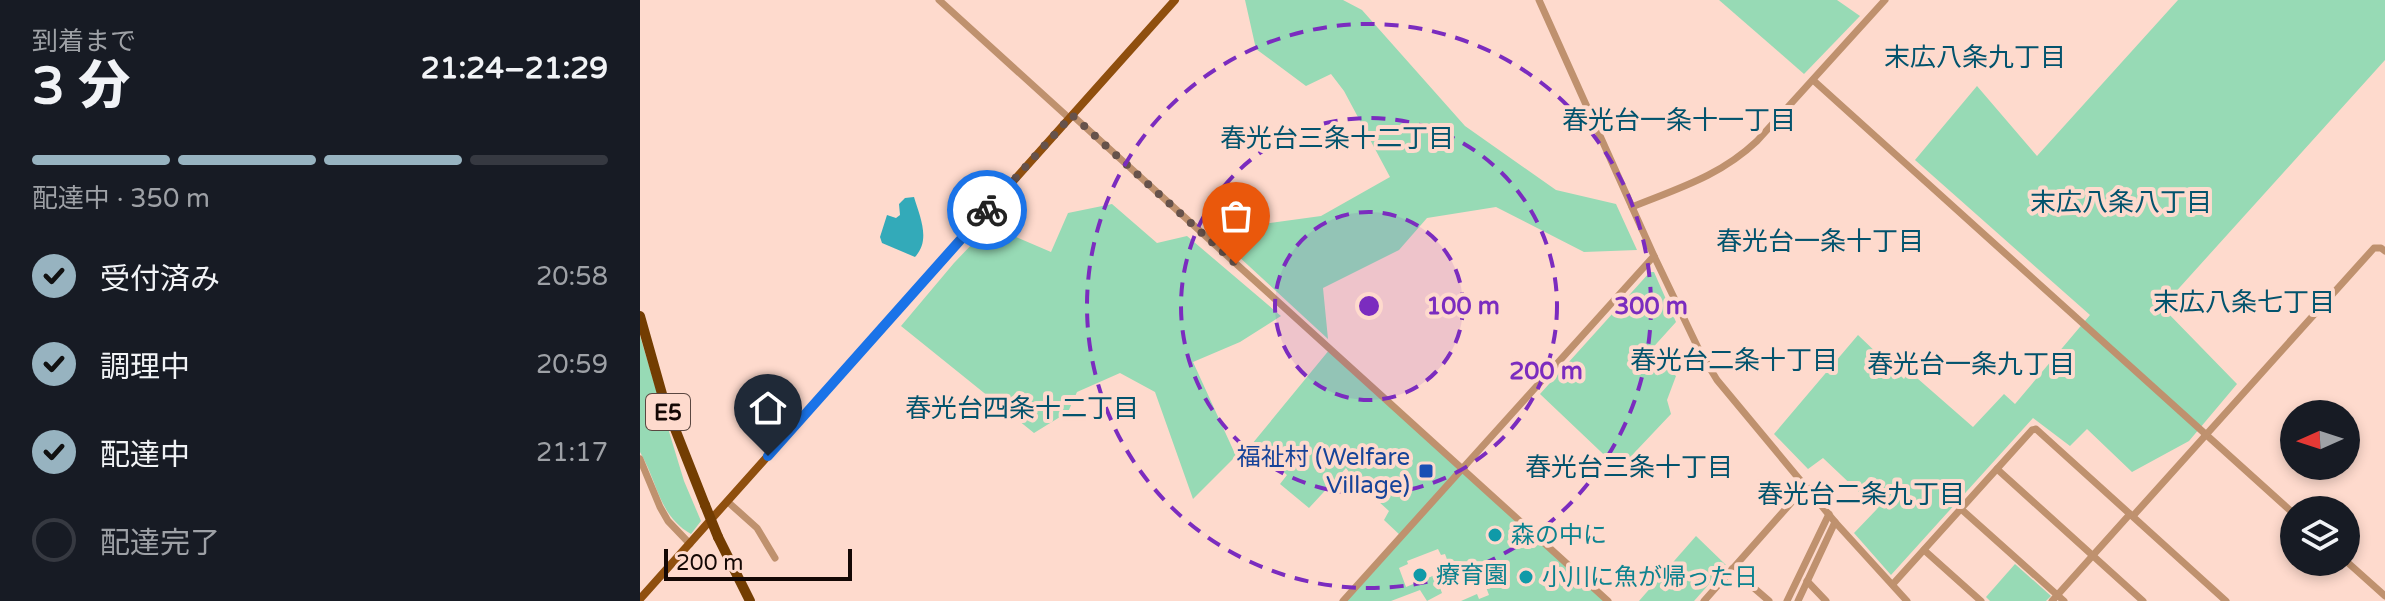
<!DOCTYPE html>
<html lang="ja">
<meta charset="utf-8">
<style>
:root{--surface:#171b24;--page:#242831;--text:#f1f3f6;--muted:#9ea1a6;--line:#363941;--accent:#97b3c0}
body{margin:0;font-family:"Varela Round","Noto Sans JP",sans-serif;background:var(--page);color:var(--text);height:100vh;display:flex;flex-direction:column;font-size:30px;white-space:nowrap}
*{box-sizing:border-box;margin:0}
p{font-size:26px;color:var(--muted)}
.icon{flex:none;width:44px;height:44px;fill:none;stroke:currentColor;stroke-width:2;stroke-linecap:round;stroke-linejoin:round}
.map{position:relative;flex:1;overflow:hidden}
.side{display:flex;flex-direction:column;background:var(--surface);width:640px}
.side>*{flex:none}
.needle{width:52px;rotate:267deg}
.tools{position:absolute;left:1640px;top:400px;display:grid;gap:16px}
.tools a{display:grid;place-items:center;width:80px;height:80px;border-radius:50%;background:var(--surface);box-shadow:0 4px 12px #0003;font-size:40px}
.scale{position:absolute;left:24px;bottom:20px;width:188px;box-sizing:border-box;padding-left:8px;border:4px solid #140805;border-top:0;font-size:22px;line-height:28px;white-space:nowrap;color:#140805;-webkit-text-stroke:6px #fedacd;paint-order:stroke}
.pin{position:absolute;display:grid;place-items:center;width:68px;height:68px;color:#fff;margin:-82px -34px;border-radius:50% 50% 50% 0;rotate:-45deg;box-shadow:0 0 8px #0007}
.pin .icon{rotate:45deg}
.courier{position:absolute;display:grid;place-items:center;width:80px;height:80px;margin:-40px;border:6px solid #1a73e8;border-radius:50%;background:#fff;color:#222;box-shadow:0 2px 10px #0007}
.head em{font-style:normal;font-weight:800}
.head div{display:flex;flex-direction:column-reverse}
.head{display:flex;align-items:center;justify-content:space-between;height:136px;padding:0 32px}
h1{font-size:52px;font-weight:800;line-height:60px}
.bar{display:grid;grid-template-columns:repeat(4,1fr);gap:12px 8px;align-content:center;height:96px;padding:0 32px}
.bar i{height:10px;border-radius:6px;background:var(--line)}
.bar .selected{background:var(--accent)}
.bar p{grid-column:span 4}
ol{padding:0 32px;list-style:none}
li{display:flex;align-items:center;gap:24px;height:88px}
li p{margin-inline-start:auto}
li .icon{padding:8px;border-radius:50%;background:var(--accent);color:#111;stroke-width:4}
li:last-child{color:var(--muted)}
li i{width:44px;height:44px;border:4px solid var(--line);border-radius:50%}
main{display:flex;flex:1;min-height:0}
.map>svg:first-child{display:block}
.green{fill:#97dab5}
.water{fill:#33aab9}
.lines{fill:none;stroke-linecap:round;stroke-linejoin:round}
.minor{stroke:#bf916e;stroke-width:7}
.major{stroke:#8f4f0e;stroke-width:8}
.highway{stroke:#733d02;stroke-width:10}
.highway-bridge{stroke:#733d02;stroke-width:10}
.done{stroke:#66524b;stroke-width:8;stroke-dasharray:0 14.4}
.route{stroke:#1a73e8;stroke-width:10}
.ring{fill:none;stroke:#7b2cbf;stroke-width:4;stroke-dasharray:14 10}
.transit-dot{fill:#1a4fb4;stroke:#fedacd;stroke-width:3}
.culture-dot{fill:#0f9aa8;stroke:#fedacd;stroke-width:3}
.labels{text-anchor:middle;stroke-width:8;stroke-linejoin:round;paint-order:stroke}
.shield{fill:#fedacd;stroke:#5a4741;stroke-width:2}
.shield-label{font-size:22px;font-weight:bold;fill:#140805}
.transit-label{font-size:24px;fill:#164399;stroke:#fedacd;text-anchor:end}
.culture-label{font-size:24px;fill:#0d838f;stroke:#fedacd;text-anchor:start}
.neighbourhood-label{font-size:26px;fill:#03536d;stroke:#fedacd}
.centre{fill:#7b2cbf;stroke:#fedacd;stroke-width:4}
.ring-label{font-size:24px;text-anchor:middle;font-weight:bold;fill:#7b2cbf;stroke:#fedacd;stroke-width:8;stroke-linejoin:round;paint-order:stroke}
</style>
<main>
<section class="side">
<div class="head"><div><h1>3 分</h1><p>到着まで</p></div><em>21:24–21:29</em></div>
<div class="bar"><i class="selected"></i><i class="selected"></i><i class="selected"></i><i></i><p>配達中 · 350 m</p></div>
<ol>
<li><svg class="icon" aria-label="check" viewBox="0 0 24 24"><path d="M5 12l5 5 9-10"/></svg>受付済み<p>20:58</p></li>
<li><svg class="icon" aria-label="check" viewBox="0 0 24 24"><path d="M5 12l5 5 9-10"/></svg>調理中<p>20:59</p></li>
<li><svg class="icon" aria-label="check" viewBox="0 0 24 24"><path d="M5 12l5 5 9-10"/></svg>配達中<p>21:17</p></li>
<li><i></i>配達完了</li>
</ol>
</section>
<div class="map">
<svg width="1745" height="601" viewBox="0 0 1745 601">
<rect width="100%" height="100%" fill="#fedacd"/>
<!-- green -->
<g class="green">
<path d="M605 0H703L722 10 825 126 916 190 976 204 997 250 944 252 856 207 787 218 759 250 683 288 688 339 571 231 681 216 750 177 704 91 691 74 666 86 616 49Z"/>
<path d="M1079 0H1197L1220 16 1164 74Z"/>
<path d="M1538 0H1745V60L1522 307 1597 384 1549 441 1492 472 1447 429 1430 446 1393 418 1251 575 1214 533 1237 509 1183 458 1168 469 1134 434 1218 335 1264 379 1269 371 1333 427 1364 394 1375 404 1450 315 1275 160 1337 86 1397 156Z"/>
<path d="M378 196 376 237 411 252 428 213 472 204 517 243 547 236 641 316 600 342 553 362 596 456 553 499 515 392 480 373 437 392 428 412 394 433 261 326 314 263Z"/>
<path d="M1010 272H1014L1036 322 1008 353 1036 376 1027 400 1031 414 979 469 900 394Z"/>
<path d="M0 336 44 481 61 521 51 534C18 515 18 482 0 452Z"/>
<path d="M690 349 968 601H821L837 594 839 599 849 595 841 574 831 578 827 571 801 581 798 574 807 571 804 564 808 562 805 554 801 555 798 549 767 561 768 564 759 568 766 587 795 575 802 593 787 601 780 590 751 601H703L761 536 744 520 749 511 715 480 706 468 669 508 640 484 647 475 612 444Z"/>
<path d="M1056 536 1086 565 1054 601H999Z"/>
<path d="M1375 564 1411 596 1406 601H1350L1346 597Z"/>
</g>
<!-- water -->
<path class="water" d="M274 197C280 217 291 240 275 257L242 243 240 237 247 215 256 218 260 215 259 204 265 198Z"/>
<g class="lines">
<!-- minor -->
<g class="minor">
<path d="M299 0 429 118"/>
<path d="M899 0 1014 256 1060 352 1077 380 1195 522 1267 601"/>
<path d="M1173 80 1654 514"/>
<path d="M432 115 968 601"/>
<path d="M992 207C1039 188 1080 176 1117 141L1245 0"/>
<path d="M0 459 20 507 28 521 50 544"/>
<path d="M1357 469 1503 601"/>
<path d="M88 502 117 528 135 558"/>
<path d="M1321 509 1424 601"/>
<path d="M1493 516 1734 248H1741L1745 251"/>
<path d="M1284 550 1341 601"/>
<path d="M1706 561 1745 596"/>
<path d="M1092 569 1129 601"/>
<path d="M1167 581 1186 601"/>
<path d="M1253 584 1392 430 1396 429 1586 601"/>
<path d="M703 601 1014 256"/>
<path d="M1064 601 1166 486"/>
<path d="M1147 601 1189 514"/>
<path d="M1158 601 1195 522"/>
<path d="M1412 601 1490 514"/>
</g>
<!-- major -->
<path class="major" d="M0 599 535 0"/>
<!-- highway -->
<g class="highway">
<path d="M0 316 24 401 65 505"/>
<path d="M78 537 110 601"/>
</g>
<!-- highway-bridge -->
<path class="highway-bridge" d="M65 505 78 537"/>
</g>
<g class="lines">
<!-- done -->
<path class="done" d="M347 210 432 115 596 264"/>
<!-- route -->
<path class="route" d="M128 456 347 210"/>
</g>
<!-- distance rings -->
<circle cx="729" cy="306" r="94" fill="#7b2cbf" fill-opacity=".12"/>
<g class="ring">
<circle cx="729" cy="306" r="94"/>
<circle cx="729" cy="306" r="188"/>
<circle cx="729" cy="306" r="282"/>
</g>
<!-- markers -->
<rect class="transit-dot" x="778" y="463" width="16" height="16" rx="4"/>
<g class="culture-dot">
<circle cx="855" cy="535" r="8"/>
<circle cx="780" cy="575" r="8"/>
<circle cx="886" cy="577" r="8"/>
</g>
<g class="labels">
<!-- shield labels -->
<rect class="shield" x="6" y="394" width="44" height="36" rx="6"/>
<g class="shield-label">
<text x="28" y="420">E5</text>
</g>
<!-- transit labels -->
<g class="transit-label">
<text x="770" y="465">福祉村 (Welfare<tspan x="770" dy="28">Village)</tspan></text>
</g>
<!-- culture labels -->
<g class="culture-label">
<text x="871" y="543">森の中に</text>
<text x="796" y="583">療育園</text>
<text x="902" y="585">小川に魚が帰った日</text>
</g>
<!-- neighbourhood labels -->
<g class="neighbourhood-label">
<text x="1335" y="66">末広八条九丁目</text>
<text x="1039" y="129">春光台一条十一丁目</text>
<text x="697" y="147">春光台三条十二丁目</text>
<text x="1481" y="211">末広八条八丁目</text>
<text x="1180" y="250">春光台一条十丁目</text>
<text x="1604" y="311">末広八条七丁目</text>
<text x="1094" y="369">春光台二条十丁目</text>
<text x="1331" y="373">春光台一条九丁目</text>
<text x="382" y="417">春光台四条十二丁目</text>
<text x="989" y="476">春光台三条十丁目</text>
<text x="1221" y="503">春光台二条九丁目</text>
</g>
</g>
<circle cx="729" cy="306" r="12" class="centre"/>
<g class="ring-label">
<text x="823" y="314">100 m</text>
<text x="1011" y="314">300 m</text>
<text x="906" y="379">200 m</text>
</g>
</svg>
<div class="tools">
<a><svg class="needle" viewBox="-14 -14 28 28"><path d="M0-13l5 13h-10z" fill="#e53935"/><path d="M0 13l5-13h-10z" fill="#9ea1a6"/></svg></a>
<a><svg class="icon" aria-label="layers" viewBox="0 0 24 24"><path d="M12 4l9 5-9 5-9-5zM3 14l9 5 9-5"/></svg></a>
</div>
<div class="scale">200 m</div>
<div class="pin" style="left:596px;top:264px;background:#ea580c"><svg class="icon" aria-label="bag" viewBox="0 0 24 24"><path d="M5 8h14l-1 12H6zM9 8a3 3 0 0 1 6 0"/></svg></div>
<div class="pin" style="left:128px;top:456px;background:#1f2937"><svg class="icon" aria-label="home" viewBox="0 0 24 24"><path d="M3 11l9-7 9 7M6 9v11h12V9"/></svg></div>
<div class="courier" style="left:347px;top:210px"><svg class="icon" aria-label="bike" viewBox="0 0 24 24"><circle cx="6" cy="16" r="4"/><circle cx="18" cy="16" r="4"/><path d="M6 16l4-8h5l3 8M10 8l3 8H6M13 5h3"/></svg></div>
</div>
</main>
